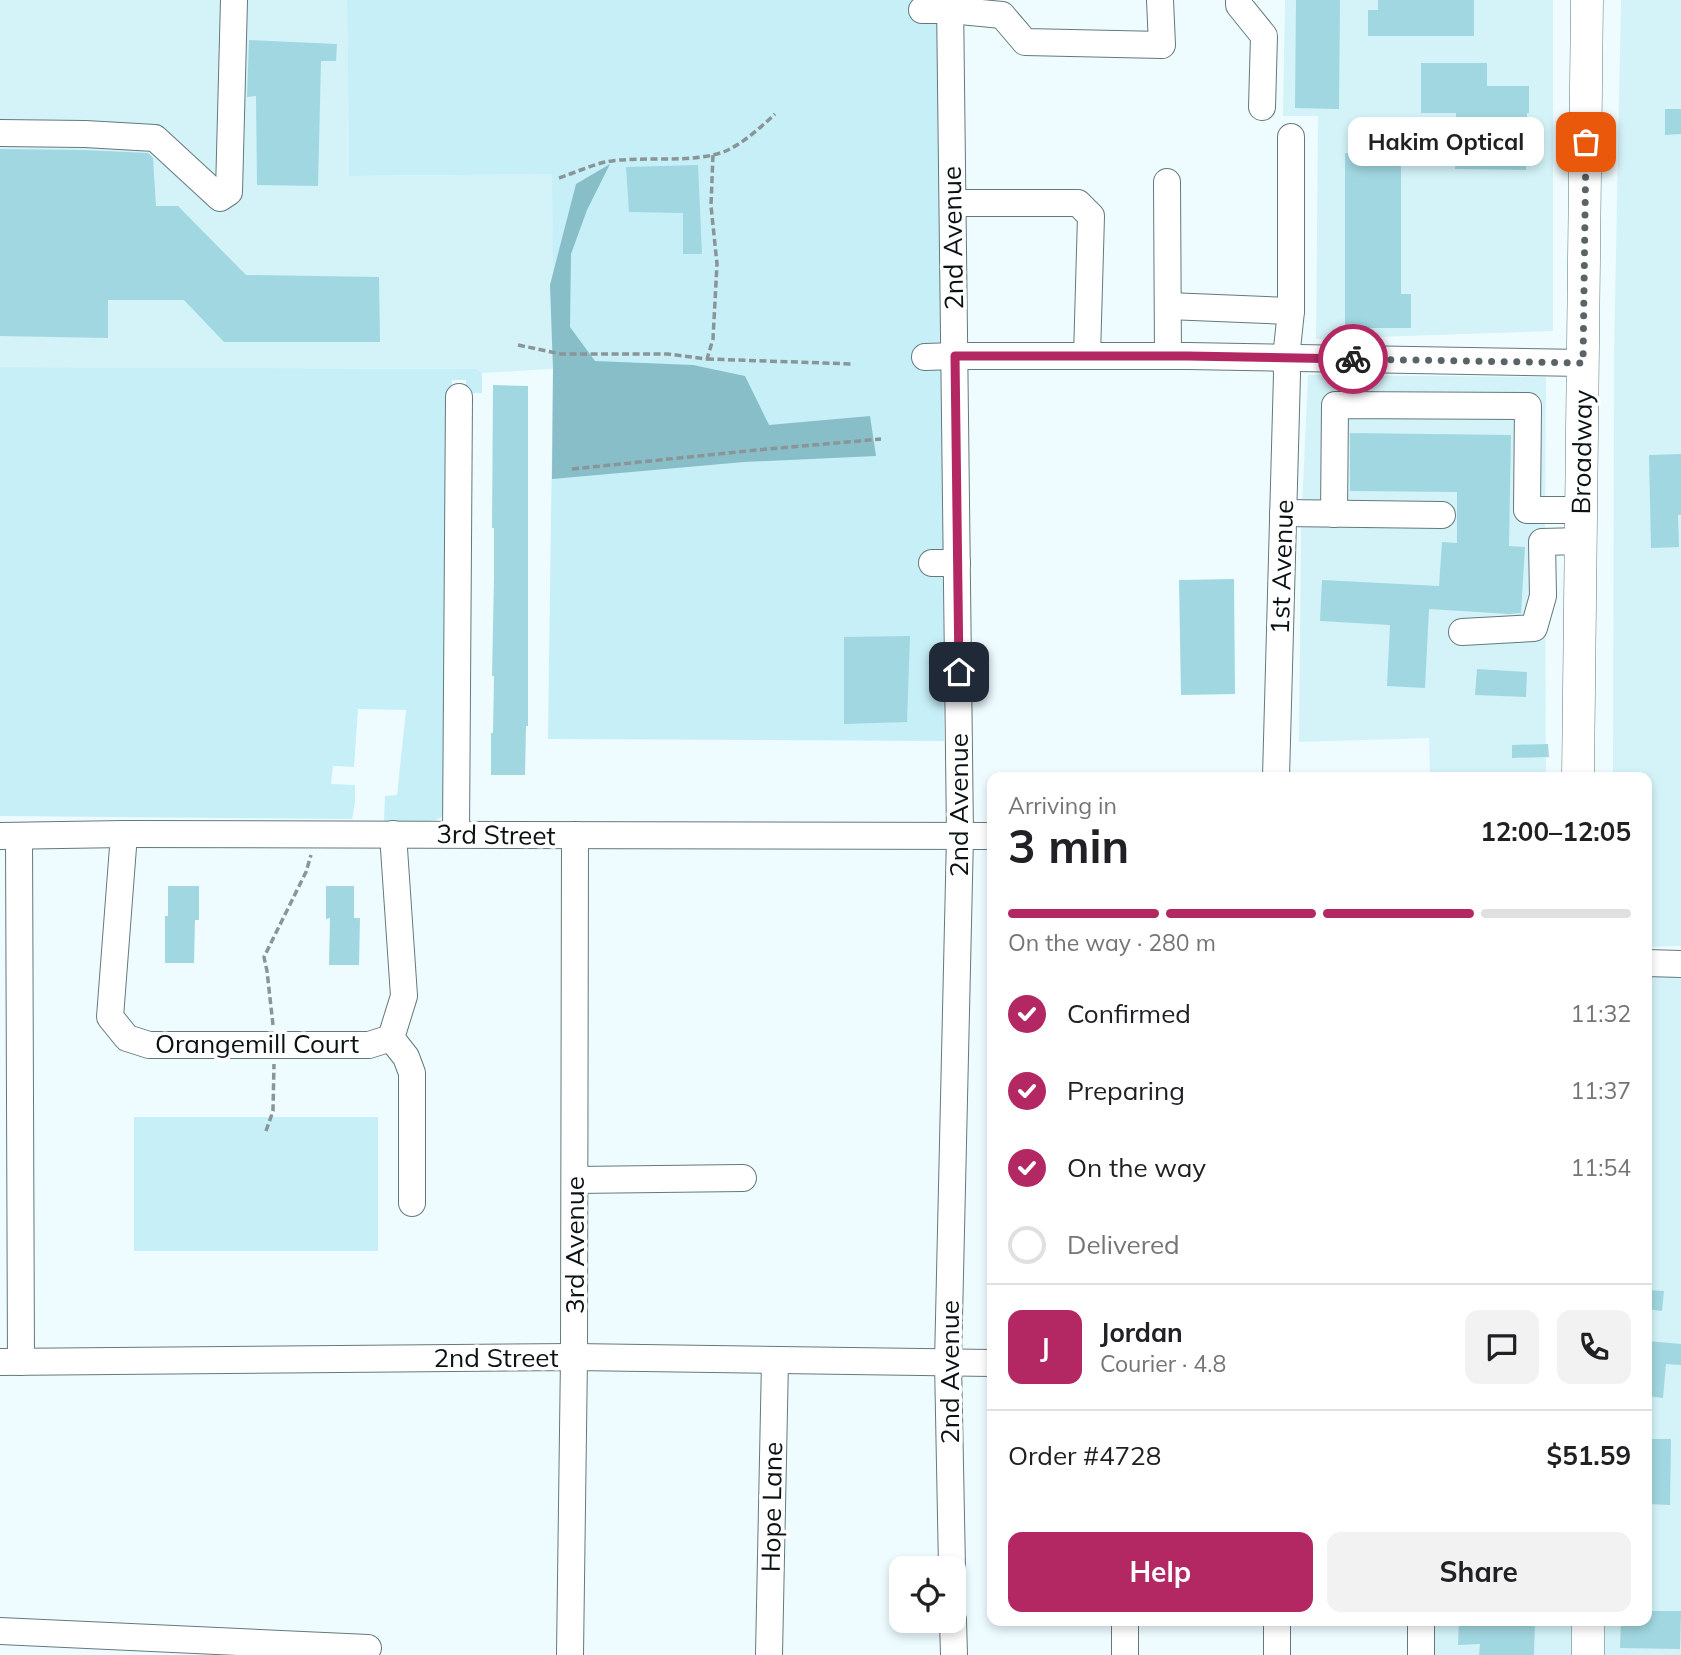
<!DOCTYPE html>
<meta charset="utf-8">
<style>
:root{--surface:#fff;--page:#f2f2f2;--text:#202124;--muted:#757577;--line:#e0e0e0;--accent:#b32863}
body{margin:0;font-family:Mulish,sans-serif;background:var(--page);color:var(--text);height:100vh;display:flex;flex-direction:column;font-size:26px;white-space:nowrap}
*{box-sizing:border-box;margin:0}
p{font-size:23px;color:var(--muted)}
.icon{flex:none;width:38px;height:38px;fill:none;stroke:currentColor;stroke-width:2;stroke-linecap:round;stroke-linejoin:round}
.map{position:relative;flex:1;overflow:hidden}
.side{position:absolute;left:987px;top:772px;width:665px;height:854px;display:flex;flex-direction:column;background:var(--surface);border-radius:14px;box-shadow:0 4px 10px #0003}
.side>*{flex:none}
.fabs{position:absolute;left:889px;top:1556px;display:grid;gap:14px}
.fabs a{display:grid;place-items:center;width:77px;height:77px;border-radius:14px;background:var(--surface);box-shadow:0 4px 10px #0003;font-size:35px}
.pin{position:absolute;display:grid;place-items:center;width:60px;height:60px;color:#fff;margin:-30px;border-radius:14px;box-shadow:0 4px 10px #0006}
.courier{position:absolute;display:grid;place-items:center;width:70px;height:70px;margin:-35px;border:5px solid #b32863;border-radius:50%;background:#fff;color:#222;box-shadow:0 2px 9px #0007}
.bubble{position:absolute;height:49px;border-radius:14px;background:var(--surface);box-shadow:0 4px 10px #0003;font-size:23px;font-weight:700;line-height:49px;text-align:center}
.headline em{font-style:normal;font-weight:700}
.headline div{display:flex;flex-direction:column-reverse}
.headline{display:flex;align-items:center;justify-content:space-between;height:119px;padding:0 21px}
h1{font-size:46px;font-weight:700;line-height:52px}
.bar{display:grid;grid-template-columns:repeat(4,1fr);gap:10px 7px;align-content:center;height:84px;padding:0 21px}
.bar i{height:9px;border-radius:5px;background:var(--line)}
.bar .selected{background:var(--accent)}
.bar p{grid-column:span 4}
.line{display:flex;align-items:center;gap:18px;padding:0 21px;border-top:2px solid var(--line)}
.line div{flex:1}
.round{display:grid;place-items:center;flex:none;width:74px;height:74px;border-radius:14px;background:var(--page)}
ol{padding:0 21px;list-style:none}
li{display:flex;align-items:center;gap:21px;height:77px}
li p{margin-inline-start:auto}
li .icon{padding:7px;border-radius:50%;background:var(--accent);color:#fff;stroke-width:4}
li:last-child{color:var(--muted)}
li i{width:38px;height:38px;border:4px solid var(--line);border-radius:50%}
.primary-button{display:flex;gap:14px;margin-top:auto;padding:14px 21px}
.primary-button a{flex:1;height:80px;border-radius:14px;background:var(--accent);color:#fff;font-size:28px;font-weight:700;line-height:80px;text-align:center}
.primary-button a+a{background:var(--page);color:var(--text)}
.map>svg:first-child{display:block}
.built{fill:#d3f3f9}
.green{fill:#c7eff7}
.forest{fill:#88bec8}
.building{fill:#a1d7e1}
.lines{fill:none;stroke-linecap:round;stroke-linejoin:round}
.minor-casing{stroke:#64797c;stroke-width:28}
.major-casing{stroke:#64797c;stroke-width:33}
.path{stroke:#8a9598;stroke-width:3.5;stroke-dasharray:7 3.5;stroke-linecap:butt}
.minor{stroke:#fff;stroke-width:26}
.major{stroke:#fff;stroke-width:32}
.done{stroke:#5a6466;stroke-width:7;stroke-dasharray:0 12.6}
.route{stroke:#b32863;stroke-width:9}
.labels{text-anchor:middle;stroke-width:7;stroke-linejoin:round;paint-order:stroke}
.street-label{font-size:26px;fill:#0b1214;stroke:#fff}
</style>
<div class="map">
<svg width="1681" height="1655" viewBox="0 0 1681 1655">
<rect width="100%" height="100%" fill="#eefcff"/>
<!-- built -->
<g class="built">
<path d="M0 0H347L349 176 552 174 553 369 482 373 476 369 0 367Z"/>
<path d="M1285 0H1553V331L1316 339 1318 116H1283Z"/>
<path d="M1621 0H1681V946L1647 947V777H1613L1614 353Z"/>
<path d="M1308 375 1546 377 1545 534 1546 777H1430L1429 738 1299 742 1301 531Z"/>
<path d="M1647 974 1681 977V1655H1413V1621L1647 1620Z"/>
</g>
<!-- green -->
<g class="green">
<path d="M347 0H940L944 741 548 739 553 369 552 174 349 176Z"/>
<path d="M0 367 476 369 482 373V393H466V380H452L449 802C447 807 446 813 442 817 431 825 398 821 384 821L385 796 397 795 406 710 358 709 354 767 333 766 331 784 355 785V803L352 819 0 816Z"/>
<rect x="134" y="1117" width="244" height="134"/>
</g>
<!-- forest -->
<path class="forest" d="M610 164 587 210 571 254 570 327 595 361 693 365 745 376 769 425 870 416 876 456 744 462 552 479 553 369 550 285 576 184Z"/>
<!-- building -->
<g class="building">
<path d="M1296 0H1340L1339 109 1295 108Z"/>
<path d="M1378 0H1474V36H1368V10H1378Z"/>
<path d="M249 40 337 44 336 61H321L318 186 257 185 256 96 247 97Z"/>
<path d="M1421 63H1487V86H1529V113H1527L1526 170 1455 169 1456 113H1421Z"/>
<path d="M1665 109H1681V134L1665 135Z"/>
<path d="M0 149 84 150 148 153 153 158 156 206H178L246 275 379 277 380 342H224L184 300H108V338L0 336Z"/>
<path d="M1345 153H1401V294H1411V328H1345Z"/>
<path d="M698 165 702 254H683V213L629 212 626 167Z"/>
<path d="M493 385 528 386V726H526L525 775H491V733H493L494 676H492L494 577V528H492Z"/>
<path d="M1350 433 1511 435 1509 546 1525 547 1521 613 1509 614 1429 609 1425 688 1387 686 1390 625 1320 621 1322 580 1439 586 1442 542 1457 543V492L1350 491Z"/>
<path d="M1681 454V515H1678L1679 547 1651 548 1649 455Z"/>
<path d="M1234 579 1235 694 1181 695 1179 580Z"/>
<path d="M910 636 907 722 844 724V637Z"/>
<path d="M1477 669 1527 672 1526 697 1475 695Z"/>
<path d="M1548 744 1549 757 1512 758V745Z"/>
<path d="M168 886H199V920H195L194 963H165V916H168Z"/>
<path d="M326 886H354V918H360L359 965H329L330 918 326 919Z"/>
<path d="M1647 1290 1664 1291 1662 1311 1647 1309Z"/>
<path d="M1647 1341 1681 1344V1365L1666 1364 1663 1398 1647 1396Z"/>
<path d="M1647 1439H1671L1670 1505 1647 1504Z"/>
<path d="M1647 1611H1681L1680 1649 1620 1648 1621 1620H1647Z"/>
<path d="M1459 1620H1535L1534 1655H1479L1480 1644 1458 1645Z"/>
</g>
<g class="lines">
<defs>
<g id="minor">
<path d="M950 0 960 836 948 1362 952 1568"/>
<path d="M1239 0V5L1264 36 1262 107"/>
<path d="M922 10H950L1002 15 1025 42 1162 45 1160 0"/>
<path d="M0 133 85 134 155 138 220 198 229 192 234 0"/>
<path d="M1167 182 1168 356"/>
<path d="M953 203H1078L1091 216 1087 356"/>
<path d="M1168 306 1291 311V137"/>
<path d="M925 357 955 356H1188L1583 363"/>
<path d="M1283 513 1442 515"/>
<path d="M1334 514 1335 405 1528 406 1527 510H1581"/>
<path d="M932 563H957"/>
<path d="M1462 632 1534 628 1543 596 1542 542 1581 541"/>
<path d="M1276 777 1287 374 1286 358 1291 311"/>
<path d="M124 834 110 1017 127 1038 149 1045H369L391 1038 404 996 393 834"/>
<path d="M456 834 459 397"/>
<path d="M0 836 124 834 992 836"/>
<path d="M19 836 21 1362"/>
<path d="M1647 963 1681 964"/>
<path d="M391 1038 406 1057 412 1073V1203"/>
<path d="M575 1180 743 1178"/>
<path d="M0 1362 574 1357 992 1363"/>
<path d="M953 1620 954 1655"/>
<path d="M1125 1620V1655"/>
<path d="M0 1631 368 1648"/>
<path d="M570 1655 574 1357 575 835"/>
<path d="M769 1655 775 1360"/>
<path d="M1277 1655V1620"/>
<path d="M1421 1655V1620"/>
</g>
<g id="major">
<path d="M1578 777 1587 0"/>
<path d="M1588 1655V1620"/>
</g>
</defs>
<!-- minor casing -->
<use href="#minor" class="minor-casing"/>
<!-- major casing -->
<use href="#major" class="major-casing"/>
<!-- path -->
<g class="path">
<path d="M559 178C574 173 589 166 605 162 641 155 696 165 728 150 746 141 761 127 775 114"/>
<path d="M518 345 561 354H668L707 359 713 339 717 264 711 206 713 154"/>
<path d="M707 359 854 364"/>
<path d="M572 469 757 450 881 439"/>
<path d="M273 1025 267 971 264 957 306 872 311 855"/>
<path d="M266 1131 273 1111 274 1064"/>
</g>
<!-- minor -->
<use href="#minor" class="minor"/>
<!-- major -->
<use href="#major" class="major"/>
</g>
<g class="lines">
<!-- done -->
<path class="done" d="M1353 359 1583 363 1586 142"/>
<!-- route -->
<path class="route" d="M959 672 955 356H1188L1353 359"/>
</g>
<g class="labels">
<!-- street labels -->
<g class="street-label">
<text transform="translate(953 238) rotate(-91)" y="9">2nd Avenue</text>
<text transform="translate(1582 452) rotate(-89)" y="9">Broadway</text>
<text transform="translate(1282 567) rotate(-88)" y="9">1st Avenue</text>
<text transform="translate(959 805) rotate(-90)" y="9">2nd Avenue</text>
<text transform="translate(496 835) rotate(1)" y="9">3rd Street</text>
<text x="257" y="1053">Orangemill Court</text>
<text transform="translate(575 1245) rotate(-90)" y="9">3rd Avenue</text>
<text x="496" y="1367">2nd Street</text>
<text transform="translate(950 1372) rotate(-90)" y="9">2nd Avenue</text>
<text transform="translate(772 1507) rotate(-89)" y="9">Hope Lane</text>
</g>
</g>
</svg>
<div class="fabs">
<a><svg class="icon" aria-label="locate" viewBox="0 0 24 24"><circle cx="12" cy="12" r="6"/><path d="M12 2v4M12 18v4M2 12h4M18 12h4"/></svg></a>
</div>
<div class="pin" style="left:1586px;top:142px;background:#ea580c"><svg class="icon" aria-label="bag" viewBox="0 0 24 24"><path d="M5 8h14l-1 12H6zM9 8a3 3 0 0 1 6 0"/></svg></div>
<div class="pin" style="left:959px;top:672px;background:#1f2937"><svg class="icon" aria-label="home" viewBox="0 0 24 24"><path d="M3 11l9-7 9 7M6 9v11h12V9"/></svg></div>
<div class="courier" style="left:1353px;top:359px"><svg class="icon" aria-label="bike" viewBox="0 0 24 24"><circle cx="6" cy="16" r="4"/><circle cx="18" cy="16" r="4"/><path d="M6 16l4-8h5l3 8M10 8l3 8H6M13 5h3"/></svg></div>
<div class="bubble" style="left:1348px;top:117px;width:196px">Hakim Optical</div>
<section class="side">
<div class="headline"><div><h1>3 min</h1><p>Arriving in</p></div><em>12:00–12:05</em></div>
<div class="bar"><i class="selected"></i><i class="selected"></i><i class="selected"></i><i></i><p>On the way · 280 m</p></div>
<ol>
<li><svg class="icon" aria-label="check" viewBox="0 0 24 24"><path d="M5 12l5 5 9-10"/></svg>Confirmed<p>11:32</p></li>
<li><svg class="icon" aria-label="check" viewBox="0 0 24 24"><path d="M5 12l5 5 9-10"/></svg>Preparing<p>11:37</p></li>
<li><svg class="icon" aria-label="check" viewBox="0 0 24 24"><path d="M5 12l5 5 9-10"/></svg>On the way<p>11:54</p></li>
<li><i></i>Delivered</li>
</ol>
<div class="line" style="height:126px"><b class="round" style="background:var(--accent);color:#fff">J</b><div><b>Jordan</b><p>Courier · 4.8</p></div><a class="round"><svg class="icon" aria-label="chat" viewBox="0 0 24 24"><path d="M4 5h16v11H9l-5 4z"/></svg></a><a class="round"><svg class="icon" aria-label="phone" viewBox="0 0 24 24"><path d="M5 4h4l2 5-3 2q2 4 5 5l2-3 5 2v4C11 20 4 13 5 4z"/></svg></a></div>
<div class="line" style="height:91px"><div>Order #4728</div><b>$51.59</b></div>
<div class="primary-button"><a>Help</a><a>Share</a></div>
</section>
</div>
